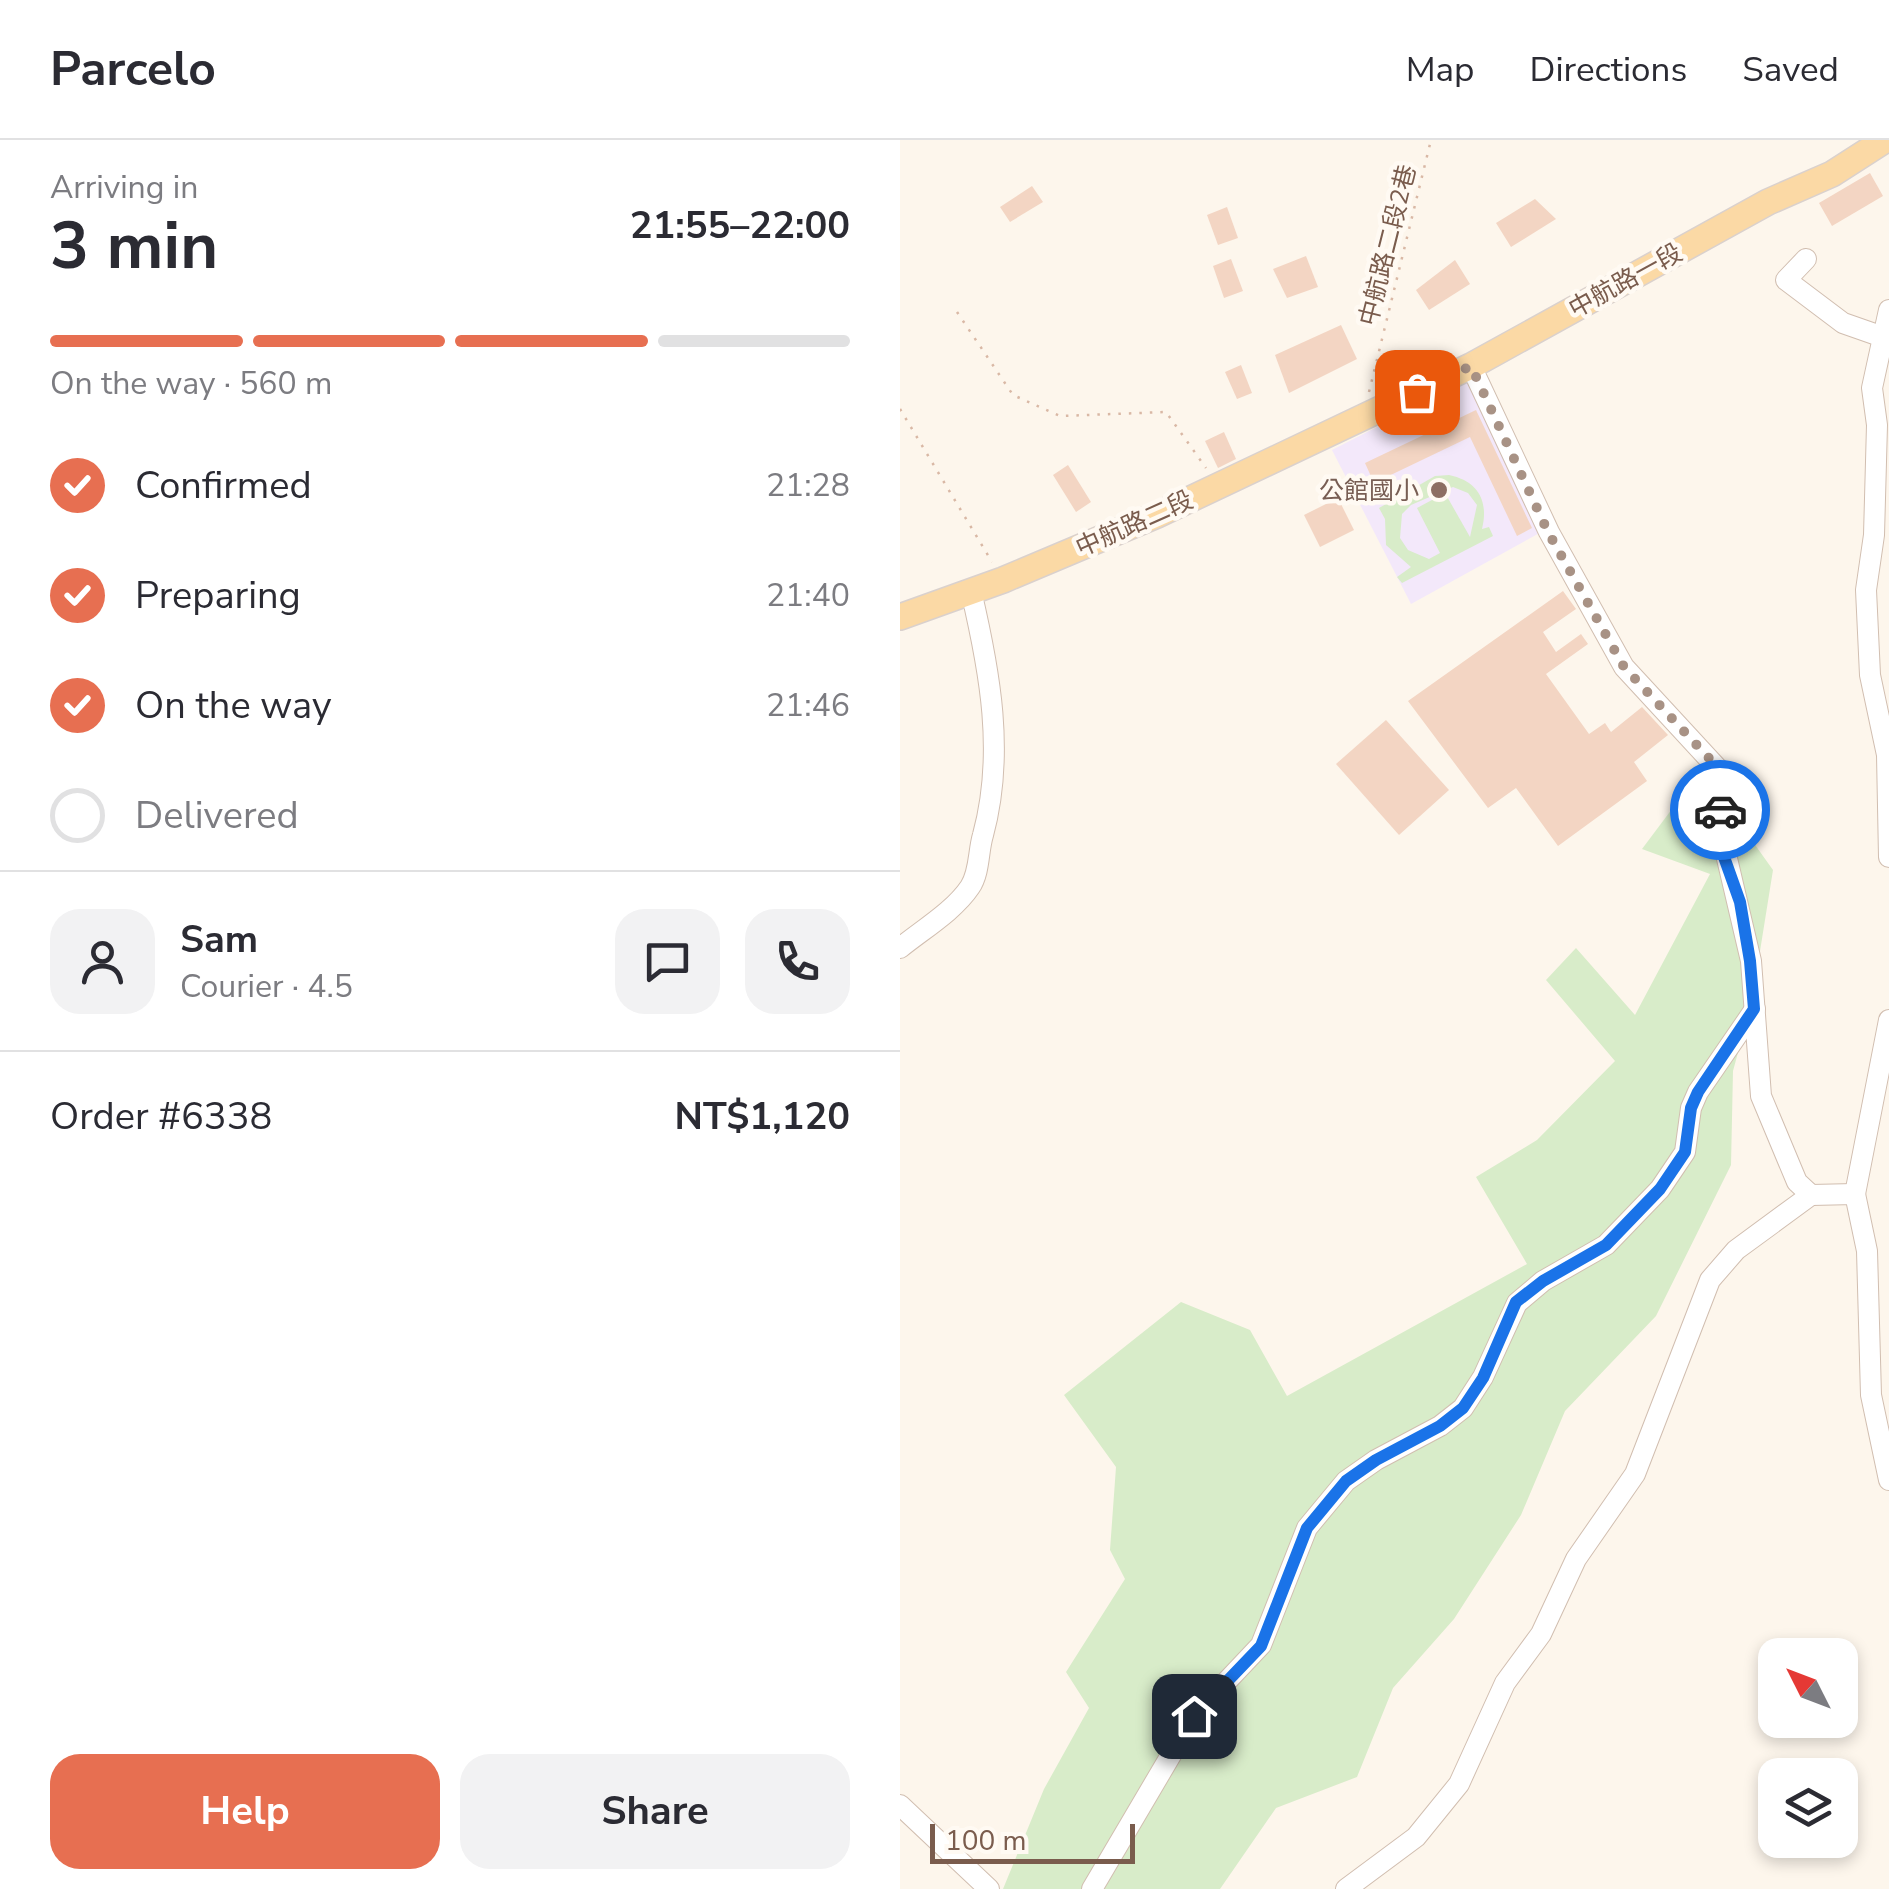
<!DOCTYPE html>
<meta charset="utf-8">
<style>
:root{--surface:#fff;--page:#f2f2f3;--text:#2b2b33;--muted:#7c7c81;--line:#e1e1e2;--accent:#e76f51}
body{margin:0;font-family:"Nunito Sans","Noto Sans TC",sans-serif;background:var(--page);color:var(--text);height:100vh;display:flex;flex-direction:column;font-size:38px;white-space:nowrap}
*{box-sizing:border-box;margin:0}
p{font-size:32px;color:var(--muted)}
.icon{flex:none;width:55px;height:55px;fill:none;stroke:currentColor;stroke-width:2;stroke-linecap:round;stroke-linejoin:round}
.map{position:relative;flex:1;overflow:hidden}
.panel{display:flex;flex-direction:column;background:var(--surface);width:900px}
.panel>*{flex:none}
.needle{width:65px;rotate:312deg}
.buttons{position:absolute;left:858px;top:1498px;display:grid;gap:20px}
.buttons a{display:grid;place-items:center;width:100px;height:100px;border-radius:20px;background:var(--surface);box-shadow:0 5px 15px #0003;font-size:50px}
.scale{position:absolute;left:30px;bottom:25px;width:205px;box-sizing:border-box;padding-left:10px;border:5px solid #7a5c4d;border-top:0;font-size:28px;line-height:35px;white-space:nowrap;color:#7a5c4d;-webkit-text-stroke:8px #fffaf3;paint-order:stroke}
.pin{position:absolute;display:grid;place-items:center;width:85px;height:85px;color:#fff;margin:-42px;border-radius:20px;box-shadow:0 5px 15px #0006}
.courier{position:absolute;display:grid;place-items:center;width:100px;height:100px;margin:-50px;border:8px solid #1a73e8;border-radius:50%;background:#fff;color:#222;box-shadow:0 2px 12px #0007}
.head em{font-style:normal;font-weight:700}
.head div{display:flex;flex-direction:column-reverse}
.head{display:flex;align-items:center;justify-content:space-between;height:170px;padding:0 50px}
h1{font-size:65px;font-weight:700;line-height:75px}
.bar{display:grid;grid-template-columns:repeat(4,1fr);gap:15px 10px;align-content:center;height:120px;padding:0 50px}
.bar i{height:12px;border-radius:8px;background:var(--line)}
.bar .on{background:var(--accent)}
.bar p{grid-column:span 4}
.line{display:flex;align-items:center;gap:25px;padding:0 50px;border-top:2px solid var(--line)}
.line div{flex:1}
.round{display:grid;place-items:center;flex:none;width:105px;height:105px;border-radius:30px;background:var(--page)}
ol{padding:0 50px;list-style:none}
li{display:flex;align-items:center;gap:30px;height:110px}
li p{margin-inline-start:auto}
li .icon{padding:10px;border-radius:50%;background:var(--accent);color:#fff;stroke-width:4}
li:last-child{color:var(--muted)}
li i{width:55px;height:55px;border:5px solid var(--line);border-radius:50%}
.primary-button{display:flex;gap:20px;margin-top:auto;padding:20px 50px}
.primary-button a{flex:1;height:115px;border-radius:30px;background:var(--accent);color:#fff;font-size:40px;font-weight:700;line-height:115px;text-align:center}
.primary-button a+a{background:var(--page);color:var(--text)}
header{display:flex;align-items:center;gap:60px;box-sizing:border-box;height:140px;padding:0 50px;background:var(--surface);border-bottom:2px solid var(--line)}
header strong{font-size:48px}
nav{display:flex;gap:55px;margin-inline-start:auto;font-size:35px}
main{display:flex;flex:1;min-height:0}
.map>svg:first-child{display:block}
.education{fill:#f3e8fa}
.green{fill:#d8ecc9;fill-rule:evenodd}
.building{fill:#f3d5c3}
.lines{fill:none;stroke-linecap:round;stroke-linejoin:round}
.minor-casing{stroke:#d1beb0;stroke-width:22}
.major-casing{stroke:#dad1cd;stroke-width:28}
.path{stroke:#d9b8a5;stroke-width:2.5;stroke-dasharray:2.5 8;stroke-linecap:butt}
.minor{stroke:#fff;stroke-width:20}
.major{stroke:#fbd9a5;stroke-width:25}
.done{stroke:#a89285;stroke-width:10;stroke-dasharray:0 18}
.route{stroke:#1a73e8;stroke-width:12}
.education-dot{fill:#8d6e63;stroke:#fffaf3;stroke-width:4}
.labels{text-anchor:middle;stroke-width:9;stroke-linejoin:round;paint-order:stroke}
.street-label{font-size:25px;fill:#7a5c4d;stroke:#fffaf3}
.education-label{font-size:25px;fill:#785e54;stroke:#fffaf3;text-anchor:end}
</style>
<header>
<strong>Parcelo</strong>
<nav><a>Map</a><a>Directions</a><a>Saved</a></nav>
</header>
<main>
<section class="panel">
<div class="head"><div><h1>3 min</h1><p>Arriving in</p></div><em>21:55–22:00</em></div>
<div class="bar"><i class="on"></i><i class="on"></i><i class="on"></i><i></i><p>On the way · 560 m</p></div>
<ol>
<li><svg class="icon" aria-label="check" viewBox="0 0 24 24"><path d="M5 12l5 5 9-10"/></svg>Confirmed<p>21:28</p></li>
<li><svg class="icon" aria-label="check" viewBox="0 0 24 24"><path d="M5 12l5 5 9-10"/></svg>Preparing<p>21:40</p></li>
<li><svg class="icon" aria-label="check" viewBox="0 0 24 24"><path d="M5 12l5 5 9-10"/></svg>On the way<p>21:46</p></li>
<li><i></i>Delivered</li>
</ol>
<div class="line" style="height:180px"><a class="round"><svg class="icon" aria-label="person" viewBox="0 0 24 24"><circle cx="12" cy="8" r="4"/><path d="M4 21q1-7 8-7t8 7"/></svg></a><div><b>Sam</b><p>Courier · 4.5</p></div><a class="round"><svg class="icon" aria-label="chat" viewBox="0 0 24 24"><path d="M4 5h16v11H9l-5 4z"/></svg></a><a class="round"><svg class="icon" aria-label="phone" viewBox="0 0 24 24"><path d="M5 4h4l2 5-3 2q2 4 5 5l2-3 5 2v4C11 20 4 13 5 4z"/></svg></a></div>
<div class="line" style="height:130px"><div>Order #6338</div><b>NT$1,120</b></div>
<div class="primary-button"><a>Help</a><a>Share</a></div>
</section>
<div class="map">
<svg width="989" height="1749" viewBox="0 0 989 1749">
<rect width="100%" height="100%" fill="#fdf6ec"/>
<!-- education -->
<path class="education" d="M571 239 645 390 511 464 432 310Z"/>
<!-- green -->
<g class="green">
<path d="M549 335C578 341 589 361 582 389L589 387 593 396 502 443 497 437 511 427 486 405 485 379 479 368 535 336ZM553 347 568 353 577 365 570 397 545 353 517 368 540 413 529 419 508 410 500 398 502 374 511 365Z"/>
<path d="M787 649 818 653 873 730 852 861 833 931 831 1025 756 1176 665 1271 621 1375 554 1479 493 1548 457 1637 376 1668 320 1749H103L144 1649 189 1568 166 1532 225 1439 210 1410 216 1327 164 1255 281 1162 350 1190 387 1256 627 1124 576 1037 637 1000 715 921 646 840 676 808 735 875 810 734 742 709Z"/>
</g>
<!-- building -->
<g class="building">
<path d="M970 33 983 56 932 86 919 63Z"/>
<path d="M132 46 143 62 110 82 100 67Z"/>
<path d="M635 59 656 79 611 107 596 83Z"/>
<path d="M327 67 338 98 318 105 307 75Z"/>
<path d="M406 116 418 147 387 158 373 129Z"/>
<path d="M331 119 343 151 324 158 313 126Z"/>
<path d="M555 120 570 144 529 170 516 150Z"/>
<path d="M441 185 457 219 389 253 375 215Z"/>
<path d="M341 225 352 253 337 259 325 232Z"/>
<path d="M576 270 632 388 617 396 570 297 474 343 465 323Z"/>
<path d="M324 292 336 319 318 328 305 301Z"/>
<path d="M168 325 191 362 176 372 153 335Z"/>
<path d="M438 358 454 390 420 407 404 375Z"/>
<path d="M663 451 676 469 643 492 656 512 681 494 688 504 646 534 689 594 705 583 711 592 742 567 768 595 734 622 747 641 658 706 616 648 588 668 508 561Z"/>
<path d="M486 580 549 650 499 695 436 624Z"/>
</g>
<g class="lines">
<defs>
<g id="minor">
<path d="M906 119 886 140 943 183 983 197"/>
<path d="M989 170 972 248 977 285 974 395 966 450 970 535 987 615 989 717"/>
<path d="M571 226 649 392 724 527 820 631 821 693 851 821 861 956 897 1042 911 1055 955 1054 967 1111 971 1255 989 1340"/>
<path d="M0 808C22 790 54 771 70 747 80 732 78 711 83 695 105 614 90 532 71 451"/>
<path d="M955 1054 989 880"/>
<path d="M0 1665 89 1749"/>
<path d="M192 1749 294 1576 361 1505 407 1388 446 1341 476 1320 540 1286 563 1268 583 1237 617 1163 643 1141 706 1105 760 1049 785 1012 791 968 798 952 855 869"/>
<path d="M446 1749 516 1697 559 1644 605 1543 641 1494 676 1419 735 1334 810 1140 836 1110 911 1055"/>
</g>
<path id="major" d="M0 477 103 440 257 375 571 226 868 62 932 34 985 0"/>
</defs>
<!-- minor casing -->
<use href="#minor" class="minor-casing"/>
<!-- major casing -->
<use href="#major" class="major-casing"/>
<!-- path -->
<g class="path">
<path d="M57 172 113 255 160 276 266 272 306 328"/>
<path d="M469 252 531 0"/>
<path d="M0 269 92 422"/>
</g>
<!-- minor -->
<use href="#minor" class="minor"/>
<!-- major -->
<use href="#major" class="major"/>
</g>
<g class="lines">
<!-- done -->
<path class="done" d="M517 252 571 226 648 392 724 527 820 630V670"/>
<!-- route -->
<path class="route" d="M294 1576 361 1506 407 1388 446 1341 476 1320 540 1286 563 1268 583 1238 616 1162 643 1141 706 1105 760 1049 785 1012 791 968 798 952 854 869 850 821 840 762 824 717 820 670"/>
</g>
<!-- markers -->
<circle class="education-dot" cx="539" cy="350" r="10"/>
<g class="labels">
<!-- street labels -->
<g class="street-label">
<text transform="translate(487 105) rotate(-76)" y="9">中航路二段2巷</text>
<text transform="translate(725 140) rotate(-29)" y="9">中航路一段</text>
<text transform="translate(234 383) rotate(-24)" y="9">中航路二段</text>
</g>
<!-- education labels -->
<g class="education-label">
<text x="519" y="359">公館國小</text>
</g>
</g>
</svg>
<div class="buttons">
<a><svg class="needle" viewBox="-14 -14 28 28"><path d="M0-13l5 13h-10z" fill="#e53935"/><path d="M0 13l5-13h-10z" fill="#7c7c81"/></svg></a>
<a><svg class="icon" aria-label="layers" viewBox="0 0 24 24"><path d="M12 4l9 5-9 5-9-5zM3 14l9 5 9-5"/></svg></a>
</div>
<div class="scale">100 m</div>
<div class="pin" style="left:517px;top:252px;background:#ea580c"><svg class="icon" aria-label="bag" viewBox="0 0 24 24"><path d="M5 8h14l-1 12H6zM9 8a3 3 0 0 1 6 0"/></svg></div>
<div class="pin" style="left:294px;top:1576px;background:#1f2937"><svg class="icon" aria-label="home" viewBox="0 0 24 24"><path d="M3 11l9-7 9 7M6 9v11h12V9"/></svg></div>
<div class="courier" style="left:820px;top:670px"><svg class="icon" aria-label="car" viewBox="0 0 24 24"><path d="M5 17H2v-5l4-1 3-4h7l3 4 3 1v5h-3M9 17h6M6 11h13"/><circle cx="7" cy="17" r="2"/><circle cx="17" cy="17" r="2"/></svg></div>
</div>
</main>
